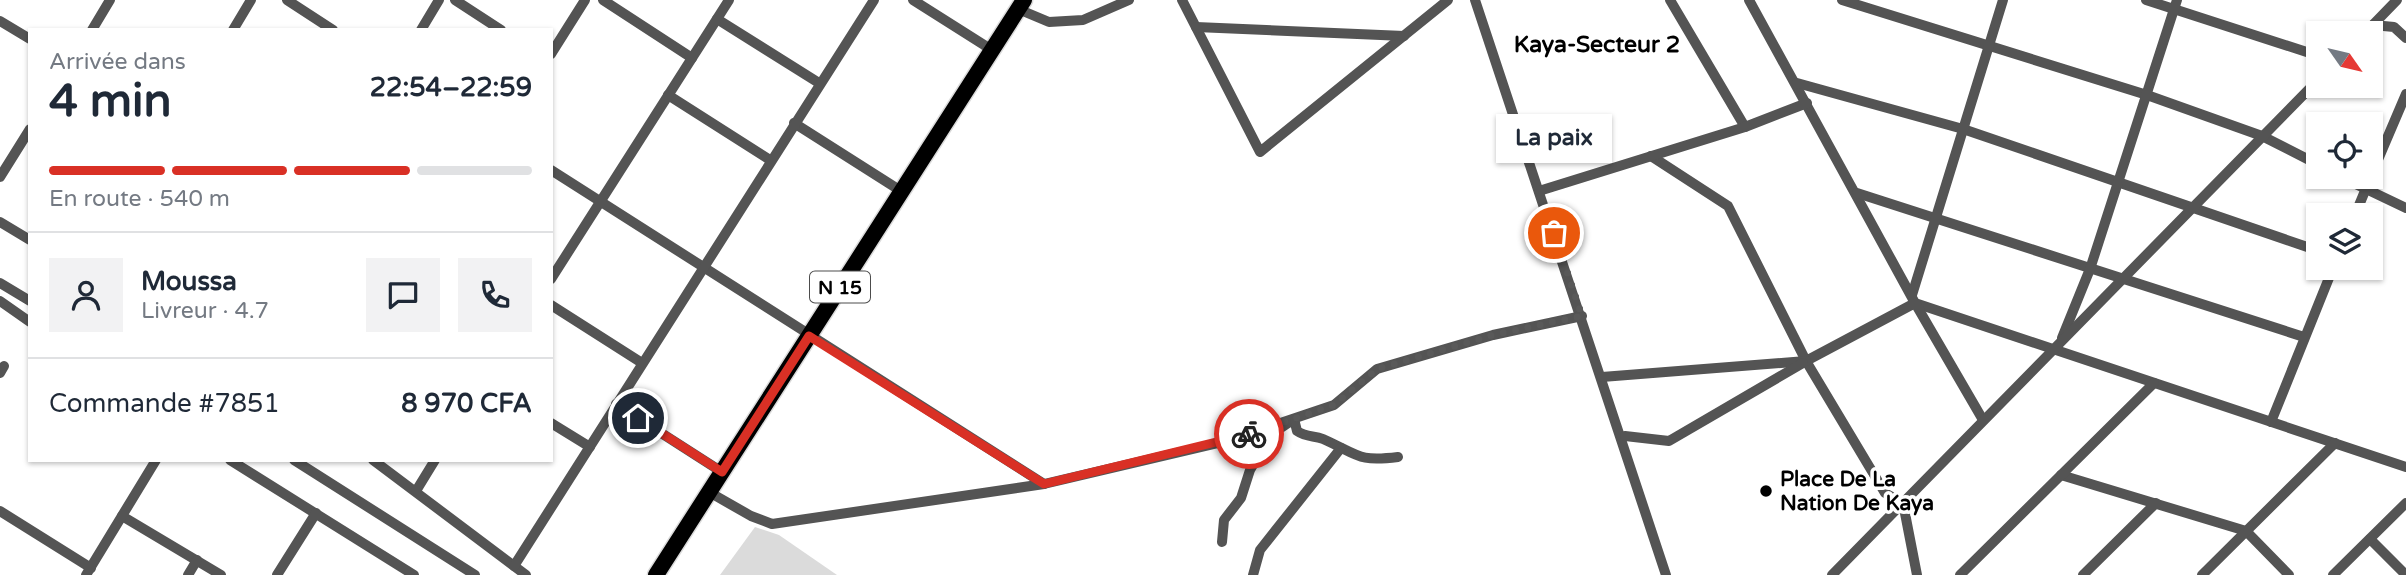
<!DOCTYPE html>
<html lang="fr">
<meta charset="utf-8">
<style>
:root{--surface:#fff;--page:#f2f2f3;--text:#1f2937;--muted:#747a83;--line:#e0e1e3;--accent:#d93025}
body{margin:0;font-family:"Varela Round",sans-serif;background:var(--page);color:var(--text);height:100vh;display:flex;flex-direction:column;font-size:26px;white-space:nowrap}
*{box-sizing:border-box;margin:0}
p{font-size:23px;color:var(--muted)}
.icon{flex:none;width:38px;height:38px;fill:none;stroke:currentColor;stroke-width:2;stroke-linecap:round;stroke-linejoin:round}
.map{position:relative;flex:1;overflow:hidden}
.panel{position:absolute;left:28px;top:28px;width:525px;height:434px;display:flex;flex-direction:column;background:var(--surface);border-radius:0px;box-shadow:0 2px 5px #0004}
.panel>*{flex:none}
.needle{width:46px;rotate:124deg}
.tools{position:absolute;left:2306px;top:21px;display:grid;gap:14px}
.tools a{display:grid;place-items:center;width:77px;height:77px;border-radius:0px;background:var(--surface);box-shadow:0 2px 5px #0004;font-size:35px}
.pin{position:absolute;display:grid;place-items:center;width:60px;height:60px;color:#fff;margin:-30px;border:4px solid #fff;border-radius:50%;box-shadow:0 2px 7px #0007}
.courier{position:absolute;display:grid;place-items:center;width:70px;height:70px;margin:-35px;border:5px solid #d93025;border-radius:50%;background:#fff;color:#222;box-shadow:0 2px 9px #0007}
.bubble{position:absolute;height:49px;border-radius:0px;background:var(--surface);box-shadow:0 2px 5px #0004;font-size:23px;font-weight:800;line-height:49px;text-align:center}
.head em{font-style:normal;font-weight:800}
.head div{display:flex;flex-direction:column-reverse}
.head{display:flex;align-items:center;justify-content:space-between;height:119px;padding:0 21px}
h1{font-size:46px;font-weight:800;line-height:52px}
.bar{display:grid;grid-template-columns:repeat(4,1fr);gap:10px 7px;align-content:center;height:84px;padding:0 21px}
.bar i{height:9px;border-radius:5px;background:var(--line)}
.bar .selected{background:var(--accent)}
.bar p{grid-column:span 4}
.line{display:flex;align-items:center;gap:18px;padding:0 21px;border-top:2px solid var(--line)}
.line div{flex:1}
.round{display:grid;place-items:center;flex:none;width:74px;height:74px;border-radius:0px;background:var(--page)}
.map>svg:first-child{display:block}
.green{fill:#dbdbdb}
.lines{fill:none;stroke-linecap:round;stroke-linejoin:round}
.primary-casing{stroke:#dbdbdb;stroke-width:19}
.minor{stroke:#545454;stroke-width:10}
.primary{stroke:#000;stroke-width:16}
.done{stroke:#595959;stroke-width:7;stroke-dasharray:0 12.6}
.route{stroke:#d93025;stroke-width:9}
.poi-dot{fill:#000;stroke:#fff;stroke-width:2.5}
.labels{text-anchor:middle;stroke-width:7;stroke-linejoin:round;paint-order:stroke}
.shield{fill:#fff;stroke:#4c4c4c;stroke-width:2}
.shield-label{font-size:19px;font-weight:bold;fill:#000}
.poi-label{font-size:21px;font-weight:bold;fill:#000;stroke:#fff;text-anchor:start}
.neighbourhood-label{font-size:23px;font-weight:bold;fill:#000;stroke:#fff}
</style>
<div class="map">
<svg width="2406" height="575" viewBox="0 0 2406 575">
<rect width="100%" height="100%" fill="#fff"/>
<!-- green -->
<path class="green" d="M755 527 779 535 837 575H720Z"/>
<g class="lines">
<defs>
<path id="primary" d="M656 575 1024 0"/>
</defs>
<!-- primary casing -->
<use href="#primary" class="primary-casing"/>
<!-- minor -->
<g class="minor">
<path d="M287 0 333 30"/>
<path d="M455 0 501 30"/>
<path d="M603 0 692 58"/>
<path d="M913 0 992 50"/>
<path d="M1182 0 1260 152 1448 0"/>
<path d="M1475 0 1666 575"/>
<path d="M1670 0 1745 127"/>
<path d="M1749 0 1915 303 2406 467"/>
<path d="M1842 0 2147 95 2262 136 2319 165"/>
<path d="M2146 0 2319 56"/>
<path d="M1018 9 1049 22 1083 20 1129 0"/>
<path d="M717 19 819 83"/>
<path d="M0 21 30 39"/>
<path d="M2373 25 2394 27 2406 38"/>
<path d="M1196 27 1404 36"/>
<path d="M92 30 110 0"/>
<path d="M233 30 251 0"/>
<path d="M421 30 439 0"/>
<path d="M2365 33 2397 0"/>
<path d="M551 54 585 0"/>
<path d="M1797 83 1963 129 2319 251"/>
<path d="M668 95 770 160"/>
<path d="M794 123 901 191"/>
<path d="M1651 156 1728 206 1806 361 1915 303 1983 420"/>
<path d="M551 170 1044 484"/>
<path d="M2371 176 2406 94"/>
<path d="M0 177 30 129"/>
<path d="M2341 177 2406 208"/>
<path d="M1539 191 1745 127 1807 103"/>
<path d="M1857 193 2304 337"/>
<path d="M2355 215 2367 186"/>
<path d="M0 222 30 240"/>
<path d="M551 279 729 0"/>
<path d="M0 283 30 301"/>
<path d="M1912 295 2003 0"/>
<path d="M0 301 30 322"/>
<path d="M551 305 642 363"/>
<path d="M2062 338 2090 269 2177 0"/>
<path d="M1806 361 1885 493 1903 503 1917 575"/>
<path d="M0 373 4 366"/>
<path d="M1602 377 1806 361"/>
<path d="M616 404 722 472"/>
<path d="M2271 422 2333 268"/>
<path d="M551 423 590 447"/>
<path d="M1625 436 1669 441 1803 363"/>
<path d="M230 460 414 575"/>
<path d="M294 460 475 575"/>
<path d="M373 460 526 575"/>
<path d="M2061 475 2246 531 2289 575"/>
<path d="M416 491 435 460"/>
<path d="M709 492 751 516 772 524 1044 484 1227 441 1334 405 1377 369 1493 335 1582 316"/>
<path d="M0 511 91 568"/>
<path d="M122 516 221 575"/>
<path d="M2370 539 2406 575"/>
<path d="M1222 542 1224 520 1241 498 1250 470 1270 435 1294 419 1297 431C1307 438 1314 435 1323 439 1359 455 1357 462 1398 457"/>
<path d="M514 566 874 0"/>
<path d="M86 575 156 460"/>
<path d="M188 575 197 560"/>
<path d="M277 575 316 513"/>
<path d="M1253 575 1260 550 1341 448"/>
<path d="M1832 575 2319 79"/>
<path d="M1960 575 2154 383"/>
<path d="M2083 575 2156 503"/>
<path d="M2202 575 2335 443"/>
<path d="M2333 575 2406 503"/>
</g>
<!-- primary -->
<use href="#primary" class="primary"/>
</g>
<g class="lines">
<!-- done -->
<path class="done" d="M1249 434 1334 405 1377 369 1493 335 1582 316 1554 233"/>
<!-- route -->
<path class="route" d="M638 418 722 472 809 336 1044 484 1249 434"/>
</g>
<!-- markers -->
<circle class="poi-dot" cx="1766" cy="491" r="7"/>
<g class="labels">
<!-- shield labels -->
<rect class="shield" x="810" y="271.5" width="60" height="31" rx="5"/>
<g class="shield-label">
<text x="840" y="294">N 15</text>
</g>
<!-- poi labels -->
<g class="poi-label">
<text x="1780" y="486">Place De La<tspan x="1780" dy="24">Nation De Kaya</tspan></text>
</g>
<!-- neighbourhood labels -->
<g class="neighbourhood-label">
<text x="1597" y="52">Kaya-Secteur 2</text>
</g>
</g>
</svg>
<div class="tools">
<a><svg class="needle" viewBox="-14 -14 28 28"><path d="M0-13l5 13h-10z" fill="#e53935"/><path d="M0 13l5-13h-10z" fill="#747a83"/></svg></a>
<a><svg class="icon" aria-label="locate" viewBox="0 0 24 24"><circle cx="12" cy="12" r="6"/><path d="M12 2v4M12 18v4M2 12h4M18 12h4"/></svg></a>
<a><svg class="icon" aria-label="layers" viewBox="0 0 24 24"><path d="M12 4l9 5-9 5-9-5zM3 14l9 5 9-5"/></svg></a>
</div>
<div class="pin" style="left:1554px;top:233px;background:#ea580c"><svg class="icon" aria-label="bag" viewBox="0 0 24 24"><path d="M5 8h14l-1 12H6zM9 8a3 3 0 0 1 6 0"/></svg></div>
<div class="pin" style="left:638px;top:418px;background:#1f2937"><svg class="icon" aria-label="home" viewBox="0 0 24 24"><path d="M3 11l9-7 9 7M6 9v11h12V9"/></svg></div>
<div class="courier" style="left:1249px;top:434px"><svg class="icon" aria-label="bike" viewBox="0 0 24 24"><circle cx="6" cy="16" r="4"/><circle cx="18" cy="16" r="4"/><path d="M6 16l4-8h5l3 8M10 8l3 8H6M13 5h3"/></svg></div>
<div class="bubble" style="left:1496px;top:114px;width:116px">La paix</div>
<section class="panel">
<div class="head"><div><h1>4 min</h1><p>Arrivée dans</p></div><em>22:54–22:59</em></div>
<div class="bar"><i class="selected"></i><i class="selected"></i><i class="selected"></i><i></i><p>En route · 540 m</p></div>
<div class="line" style="height:126px"><a class="round"><svg class="icon" aria-label="person" viewBox="0 0 24 24"><circle cx="12" cy="8" r="4"/><path d="M4 21q1-7 8-7t8 7"/></svg></a><div><b>Moussa</b><p>Livreur · 4.7</p></div><a class="round"><svg class="icon" aria-label="chat" viewBox="0 0 24 24"><path d="M4 5h16v11H9l-5 4z"/></svg></a><a class="round"><svg class="icon" aria-label="phone" viewBox="0 0 24 24"><path d="M5 4h4l2 5-3 2q2 4 5 5l2-3 5 2v4C11 20 4 13 5 4z"/></svg></a></div>
<div class="line" style="height:91px"><div>Commande #7851</div><b>8 970 CFA</b></div>
</section>
</div>
